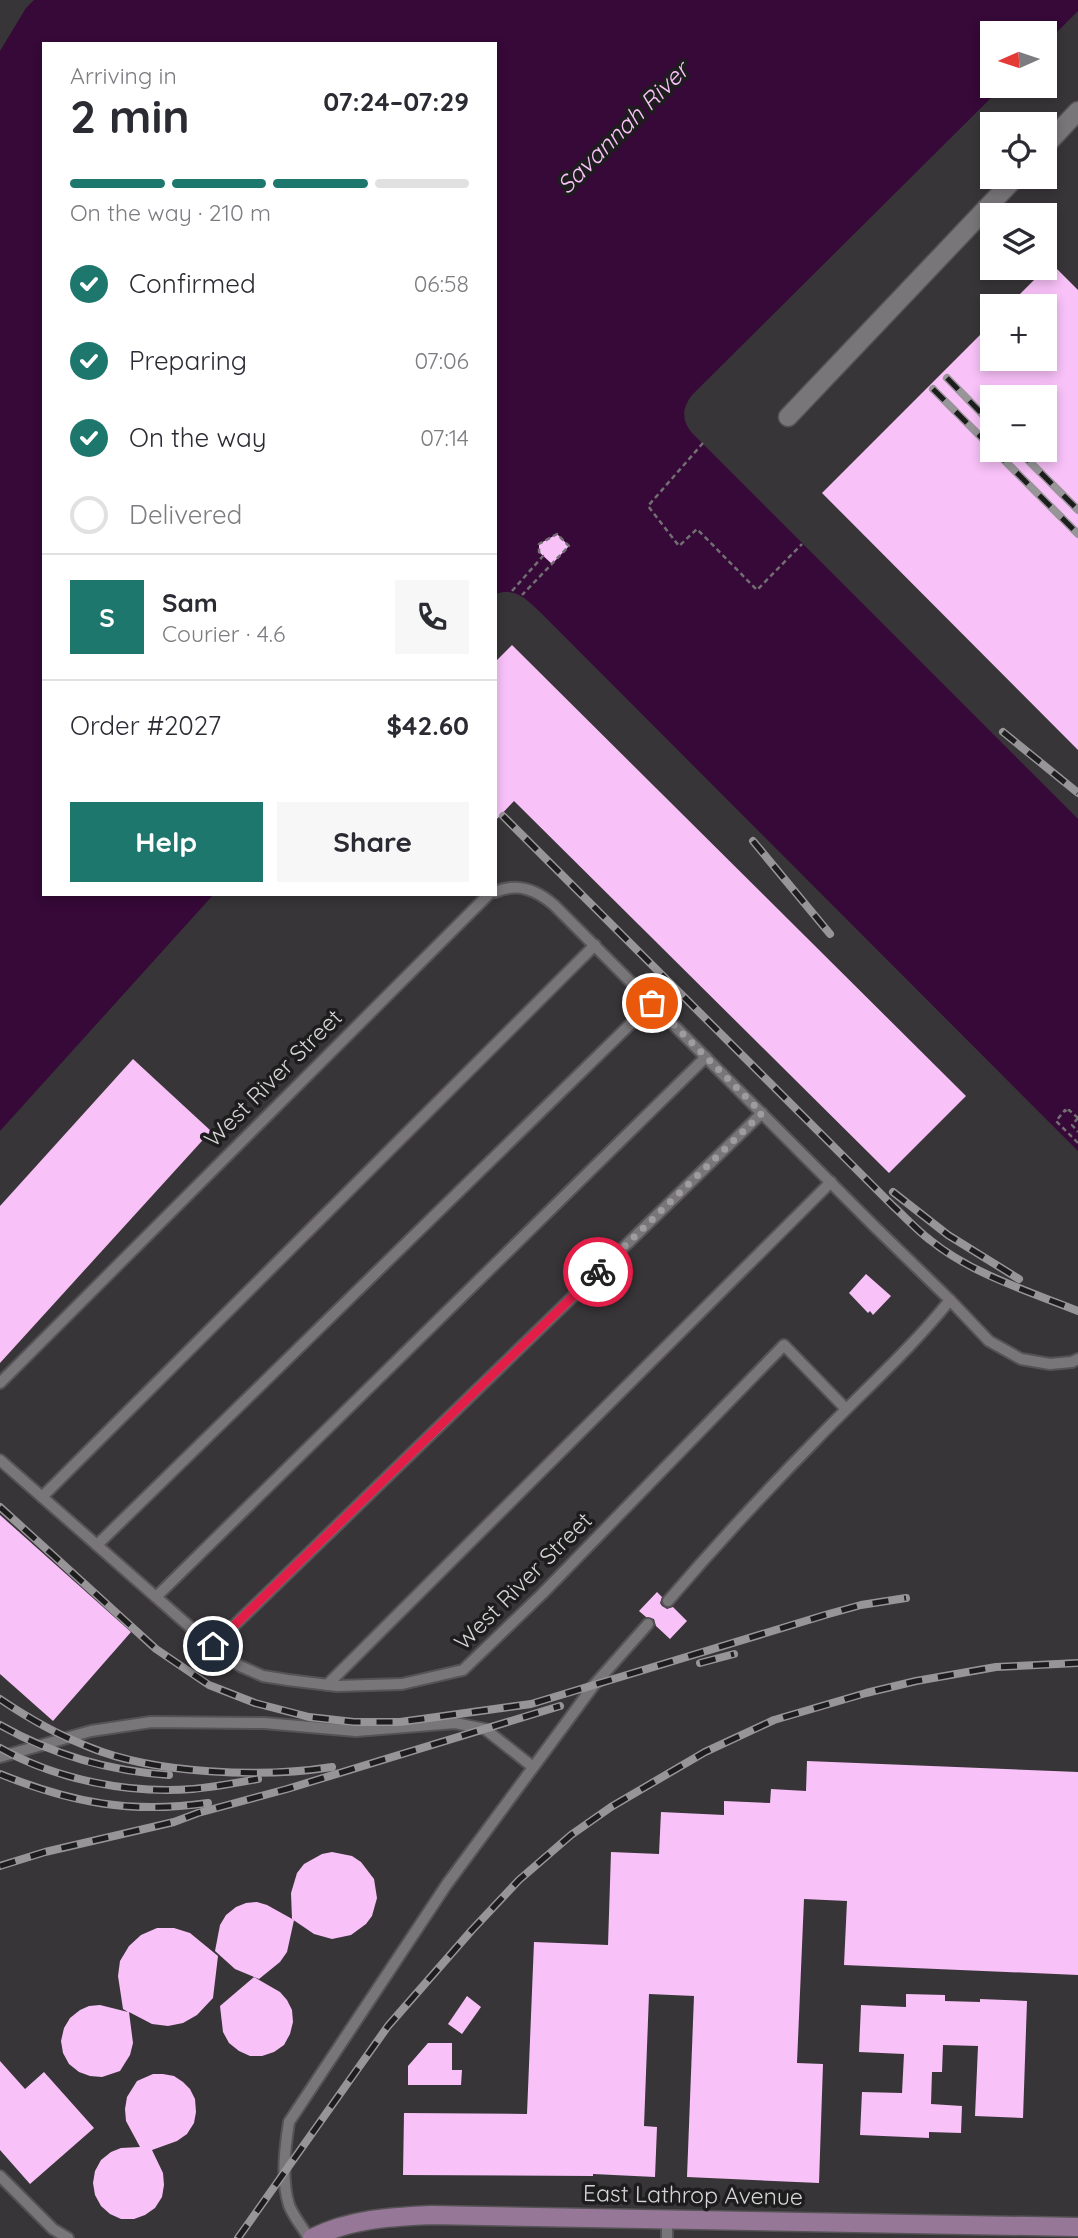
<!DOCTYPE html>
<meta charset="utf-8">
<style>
:root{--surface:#fff;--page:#f7f7f7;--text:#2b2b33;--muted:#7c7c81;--line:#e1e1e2;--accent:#1e776d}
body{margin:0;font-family:Quicksand,sans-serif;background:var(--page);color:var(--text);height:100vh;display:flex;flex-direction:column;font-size:26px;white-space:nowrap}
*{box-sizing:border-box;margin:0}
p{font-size:23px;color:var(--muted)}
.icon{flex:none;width:38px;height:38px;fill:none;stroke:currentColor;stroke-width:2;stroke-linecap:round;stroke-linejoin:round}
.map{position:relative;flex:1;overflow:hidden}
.side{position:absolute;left:42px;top:42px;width:455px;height:854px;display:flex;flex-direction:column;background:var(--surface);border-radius:0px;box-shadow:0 4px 10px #0003}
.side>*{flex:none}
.needle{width:46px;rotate:267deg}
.controls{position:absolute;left:980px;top:21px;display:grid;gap:14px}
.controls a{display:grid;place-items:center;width:77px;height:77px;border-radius:0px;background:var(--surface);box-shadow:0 4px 10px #0003;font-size:35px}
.pin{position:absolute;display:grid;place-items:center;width:60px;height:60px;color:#fff;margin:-30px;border:4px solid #fff;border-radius:50%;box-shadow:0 2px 7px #0007}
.courier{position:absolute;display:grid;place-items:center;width:70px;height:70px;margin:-35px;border:5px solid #e11d48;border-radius:50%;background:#fff;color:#222;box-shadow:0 2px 9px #0007}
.summary em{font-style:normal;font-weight:700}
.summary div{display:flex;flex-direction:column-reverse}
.summary{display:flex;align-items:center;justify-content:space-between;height:119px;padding:0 28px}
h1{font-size:46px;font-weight:700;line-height:52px}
.bar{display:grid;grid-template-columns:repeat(4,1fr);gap:10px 7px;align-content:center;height:84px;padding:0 28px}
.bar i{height:9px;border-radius:5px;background:var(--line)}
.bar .on{background:var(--accent)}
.bar p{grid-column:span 4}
.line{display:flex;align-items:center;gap:18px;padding:0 28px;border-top:2px solid var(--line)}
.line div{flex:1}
.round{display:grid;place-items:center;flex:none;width:74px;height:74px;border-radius:0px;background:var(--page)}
ol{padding:0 28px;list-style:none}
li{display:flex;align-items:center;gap:21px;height:77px}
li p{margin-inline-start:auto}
li .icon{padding:7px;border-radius:50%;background:var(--accent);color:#fff;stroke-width:4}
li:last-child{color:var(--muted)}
li i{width:38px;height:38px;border:4px solid var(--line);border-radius:50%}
.action{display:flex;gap:14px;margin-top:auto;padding:14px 28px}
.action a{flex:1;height:80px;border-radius:0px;background:var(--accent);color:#fff;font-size:28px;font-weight:700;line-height:80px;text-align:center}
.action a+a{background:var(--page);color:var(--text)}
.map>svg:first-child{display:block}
.water{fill:#360938}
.building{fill:#f8c1f8;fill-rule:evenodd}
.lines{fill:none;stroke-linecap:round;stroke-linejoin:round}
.lane-casing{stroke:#565356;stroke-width:14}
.street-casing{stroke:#565356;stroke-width:21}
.secondary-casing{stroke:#565356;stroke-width:21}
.path{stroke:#716f71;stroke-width:2.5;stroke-dasharray:5 3.5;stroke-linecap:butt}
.lane{stroke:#797679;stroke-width:10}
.street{stroke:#797679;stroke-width:18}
.secondary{stroke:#977798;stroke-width:18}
.rail-casing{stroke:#989598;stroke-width:8}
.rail{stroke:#1e1d1e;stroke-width:5;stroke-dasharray:16;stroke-linecap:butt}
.done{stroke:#9f9c9f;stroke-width:7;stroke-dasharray:0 12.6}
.route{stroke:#e11d48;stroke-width:9}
.labels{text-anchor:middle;stroke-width:7;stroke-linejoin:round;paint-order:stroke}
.street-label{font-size:23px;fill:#d6d4d6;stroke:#1e1d1e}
.water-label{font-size:24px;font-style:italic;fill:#fbc1fb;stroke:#1e1d1e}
</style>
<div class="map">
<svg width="1078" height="2238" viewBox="0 0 1078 2238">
<rect width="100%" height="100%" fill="#383538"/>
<!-- water -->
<path class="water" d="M34 0H1078V11L1045 44V33H992V86H1003L693 394C682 407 681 420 692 433L1078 819V1151L540 612C526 599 516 587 495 594V44H44V894H214L0 1131V51L26 8Z"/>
<!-- building -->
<g class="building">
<path d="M1051 263 1078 290V750L822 493 992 323V359H1045V306H1008ZM992 397H1045V450H992Z"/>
<path d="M557 534 569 546 552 564 539 552V544Z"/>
<path d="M512 645 966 1096 889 1173 514 801 495 821V662Z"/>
<path d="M133 1059 211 1131 0 1363V1206Z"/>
<path d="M866 1274 891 1296 873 1315 870 1311 868 1313 849 1293Z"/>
<path d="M0 1515 131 1632 53 1721 0 1674Z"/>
<path d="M657 1592 662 1597 660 1603 662 1606 667 1609 673 1607 687 1621 670 1639 656 1626 654 1619 646 1617 639 1611Z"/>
<path d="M807 1761 1078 1772V1975L844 1965 847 1901 804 1899 797 2063 823 2064 819 2183 687 2177 694 1996 649 1994 644 2126 657 2127 655 2177 593 2174V2176L403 2175 404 2113 527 2114 534 1942 608 1945 611 1852 659 1854 661 1812 724 1815V1801L770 1803 771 1789 806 1791Z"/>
<path d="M332 1852 352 1856 361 1862 374 1879 377 1898 372 1916 366 1924 351 1935 332 1939 314 1934 292 1919 291 1893 297 1873 304 1864 322 1854Z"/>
<path d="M257 1902 267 1905 294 1920 287 1952 280 1962 259 1979 235 1969 215 1951 220 1925 226 1915 236 1907 246 1903Z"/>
<path d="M157 1928H174L190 1933 218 1956 213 1998 197 2015 183 2023 168 2026 152 2024 129 2012 133 2043 130 2055 120 2071 102 2077 90 2076 79 2072 69 2064 63 2053 61 2041 64 2028 70 2018 80 2010 89 2006 100 2005 128 2012 123 2009 118 1976 120 1961 129 1946 141 1935Z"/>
<path d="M254 1977 280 1992 287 2000 292 2010 293 2022 290 2034 284 2045 274 2052 262 2056H250L239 2051 229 2043 223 2032 220 2006Z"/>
<path d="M906 1994 945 1995V2001L980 2002V1999L1027 2001 1023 2118 975 2116 978 2046 943 2045 942 2072H932L931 2104 962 2106 961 2133 929 2132V2138L860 2135 862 2092 902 2093 904 2054 859 2052 861 2005 906 2007Z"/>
<path d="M467 1996 481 2007 462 2034 448 2024Z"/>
<path d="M428 2043H452V2070H462L461 2085H408V2066Z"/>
<path d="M0 2061 25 2089 44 2072 94 2128 30 2184 0 2150Z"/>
<path d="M153 2074H163L174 2076 183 2082 190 2089 195 2099 196 2112 194 2123 187 2134 177 2141 152 2150 163 2173 164 2185 162 2197 155 2208 145 2215 134 2219H121L110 2214 101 2206 95 2195 93 2183 95 2171 101 2160 111 2152 121 2148 140 2147 126 2121 125 2109 127 2097 137 2081Z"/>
</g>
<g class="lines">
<defs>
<g id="lane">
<path d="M495 892C518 882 537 890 554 905L872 1224 950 1300 989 1341 1021 1359 1050 1364 1072 1362 1078 1359"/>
<path d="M0 1383 489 894"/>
<path d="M0 1460 198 1634 219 1652 240 1666 263 1676 288 1680 337 1686 402 1684 463 1670 542 1594 784 1345 846 1409"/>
<path d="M42 1497 595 945"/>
<path d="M97 1545 652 1003"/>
<path d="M156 1597 706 1057"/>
<path d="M668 1601C716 1545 766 1491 817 1439 862 1392 910 1350 950 1300"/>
<path d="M213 1646 762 1113"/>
<path d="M327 1685 831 1182"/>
<path d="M0 1757 91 1731 151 1722 264 1723 356 1731 455 1723 485 1729 533 1767"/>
<path d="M0 2176 53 2229 68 2238"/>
<path d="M309 2238C303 2228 293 2216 289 2205 281 2179 285 2148 289 2122L447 1884 594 1685 648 1624"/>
<path d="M667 2238V2219"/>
</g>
<g id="street">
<path d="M1045 146 1078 111"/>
<path d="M788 417 1016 177"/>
</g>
<path id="secondary" d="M312 2238C350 2219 389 2217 431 2215L1078 2227"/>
</defs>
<!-- lane casing -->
<use href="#lane" class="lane-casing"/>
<!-- street casing -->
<use href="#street" class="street-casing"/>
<!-- secondary casing -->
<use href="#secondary" class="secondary-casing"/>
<!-- path -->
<g class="path">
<path d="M703 443 648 506 679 546 697 529 757 590 802 544"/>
<path d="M512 591 543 556 539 552V544L557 534 569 546 522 595"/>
<path d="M1078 1118 1069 1110 1067 1113 1065 1110 1056 1121 1078 1143"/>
<path d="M1078 1118 1072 1125 1078 1132"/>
</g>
<!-- lane -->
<use href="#lane" class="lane"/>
<!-- street -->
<use href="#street" class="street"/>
<!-- secondary -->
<use href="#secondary" class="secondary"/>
<defs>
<g id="rail">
<path d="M947 378 992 424"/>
<path d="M933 389 992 448"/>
<path d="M994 450 1078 534"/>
<path d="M1018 450 1078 510"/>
<path d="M1003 732 1078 793"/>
<path d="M503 816 893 1206C905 1217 917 1230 930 1240 972 1274 1028 1291 1078 1311"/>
<path d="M753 841 830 934"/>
<path d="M893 1192 948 1235 1019 1279"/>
<path d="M0 1507 156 1649 209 1685 255 1703 309 1717 354 1722H400L531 1704 825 1615 861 1605 906 1598"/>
<path d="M700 1663 734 1654"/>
<path d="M0 1699C28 1718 58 1735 89 1747 154 1774 263 1778 332 1767"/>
<path d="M0 1725C53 1755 108 1771 169 1775"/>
<path d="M0 1748C57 1780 129 1794 193 1789 215 1787 236 1783 258 1779"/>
<path d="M0 1774C72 1803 131 1814 208 1803"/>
<path d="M0 1866 45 1852 174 1822 198 1813 287 1789 560 1706"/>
<path d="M238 2238 388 2026 472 1930 519 1880 571 1835 611 1807 705 1752 774 1720 866 1693 916 1681 996 1667 1078 1663"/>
</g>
</defs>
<!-- rail casing -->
<use href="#rail" class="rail-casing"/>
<!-- rail -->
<use href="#rail" class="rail"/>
</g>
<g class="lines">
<!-- done -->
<path class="done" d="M598 1272 762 1113 652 1003"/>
<!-- route -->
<path class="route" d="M213 1646 598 1272"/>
</g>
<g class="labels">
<!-- street labels -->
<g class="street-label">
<text transform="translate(273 1078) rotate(-45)" y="8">West River Street</text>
<text transform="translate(523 1581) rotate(-45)" y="8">West River Street</text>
<text transform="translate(693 2195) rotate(1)" y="8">East Lathrop Avenue</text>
</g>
<!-- water labels -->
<g class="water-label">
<text transform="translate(623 128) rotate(-45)" y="8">Savannah River</text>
</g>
</g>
</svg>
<div class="controls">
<a><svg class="needle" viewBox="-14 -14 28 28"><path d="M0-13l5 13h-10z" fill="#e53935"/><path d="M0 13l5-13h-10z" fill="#7c7c81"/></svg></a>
<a><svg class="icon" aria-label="locate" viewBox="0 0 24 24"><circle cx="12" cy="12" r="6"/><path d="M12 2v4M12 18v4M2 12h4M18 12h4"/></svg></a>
<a><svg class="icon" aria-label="layers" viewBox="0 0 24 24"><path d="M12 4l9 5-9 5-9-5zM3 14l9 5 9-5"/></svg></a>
<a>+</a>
<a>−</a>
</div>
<div class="pin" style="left:652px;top:1003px;background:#ea580c"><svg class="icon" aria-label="bag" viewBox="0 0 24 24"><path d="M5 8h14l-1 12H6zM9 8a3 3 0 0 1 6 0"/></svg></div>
<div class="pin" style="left:213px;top:1646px;background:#1f2937"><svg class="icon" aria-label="home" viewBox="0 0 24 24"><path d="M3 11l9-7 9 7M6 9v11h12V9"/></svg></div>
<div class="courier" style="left:598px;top:1272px"><svg class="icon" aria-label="bike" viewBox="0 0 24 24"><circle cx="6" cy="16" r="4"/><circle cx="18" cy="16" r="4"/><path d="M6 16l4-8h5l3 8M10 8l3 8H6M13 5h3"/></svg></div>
<section class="side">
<div class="summary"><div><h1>2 min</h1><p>Arriving in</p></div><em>07:24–07:29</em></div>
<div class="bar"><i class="on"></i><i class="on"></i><i class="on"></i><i></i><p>On the way · 210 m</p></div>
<ol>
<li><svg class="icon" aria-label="check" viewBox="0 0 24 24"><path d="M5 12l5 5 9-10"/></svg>Confirmed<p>06:58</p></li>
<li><svg class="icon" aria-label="check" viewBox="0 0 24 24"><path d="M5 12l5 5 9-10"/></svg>Preparing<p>07:06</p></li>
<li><svg class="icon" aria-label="check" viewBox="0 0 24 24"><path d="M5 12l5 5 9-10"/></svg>On the way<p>07:14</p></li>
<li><i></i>Delivered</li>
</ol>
<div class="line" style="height:126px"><b class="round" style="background:var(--accent);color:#fff">S</b><div><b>Sam</b><p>Courier · 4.6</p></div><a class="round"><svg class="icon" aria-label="phone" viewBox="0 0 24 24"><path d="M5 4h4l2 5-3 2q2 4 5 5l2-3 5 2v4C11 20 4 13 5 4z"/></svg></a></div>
<div class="line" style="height:91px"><div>Order #2027</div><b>$42.60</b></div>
<div class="action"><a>Help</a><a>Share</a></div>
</section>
</div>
